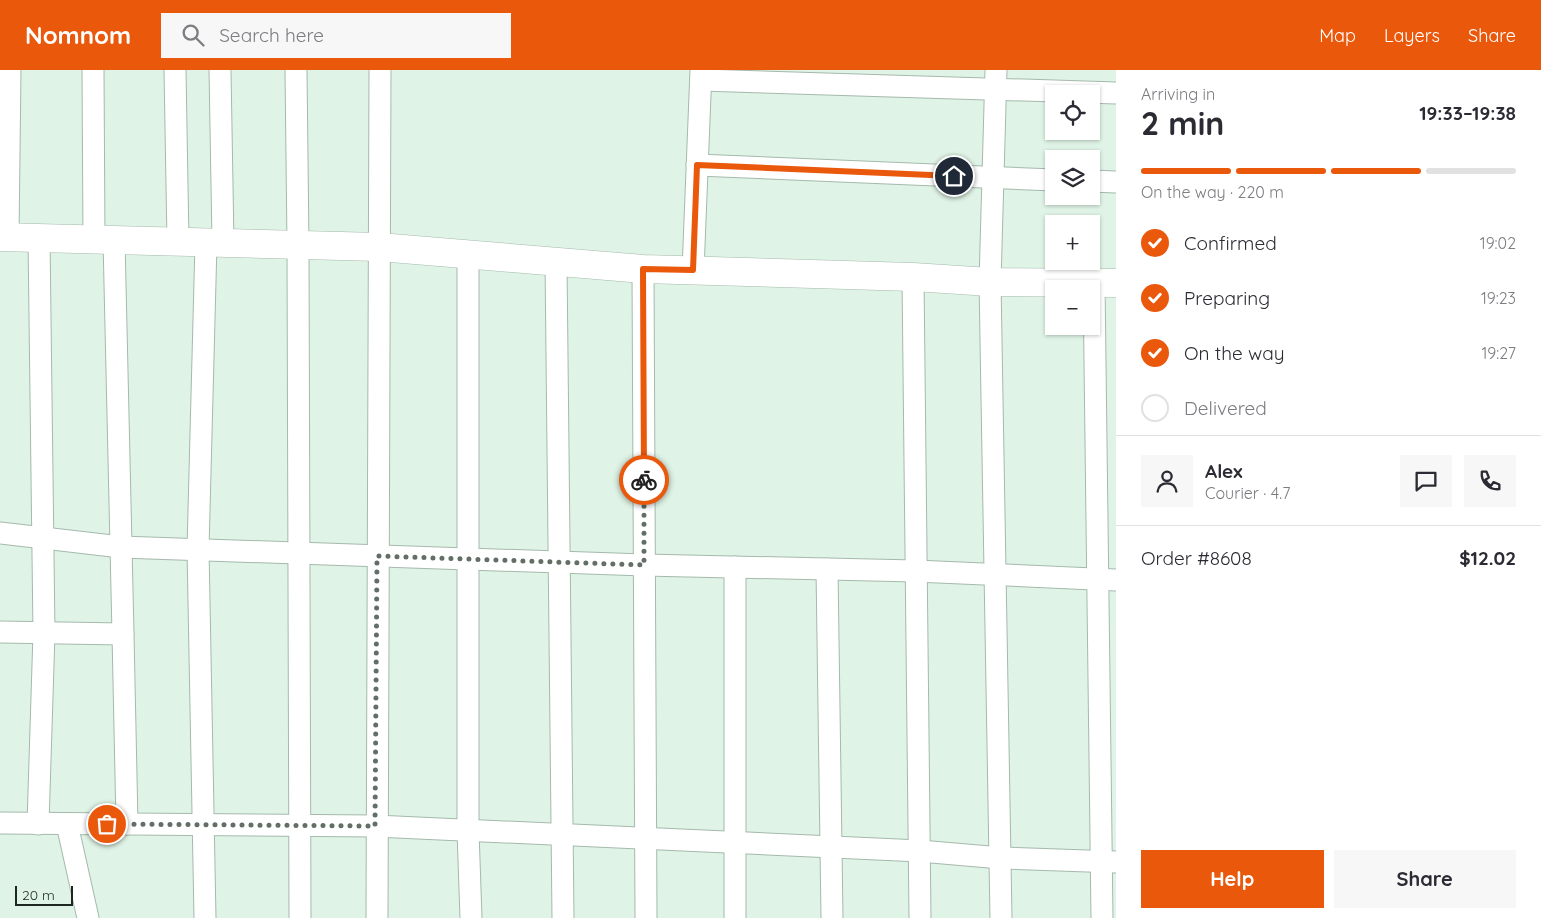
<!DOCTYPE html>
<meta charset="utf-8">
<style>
:root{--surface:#fff;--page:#f7f7f7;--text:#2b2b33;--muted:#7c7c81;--line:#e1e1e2;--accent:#ea580c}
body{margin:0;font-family:Quicksand,sans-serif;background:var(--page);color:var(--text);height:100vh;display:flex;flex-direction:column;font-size:19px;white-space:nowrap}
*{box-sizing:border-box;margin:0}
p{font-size:16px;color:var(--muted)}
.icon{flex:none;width:28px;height:28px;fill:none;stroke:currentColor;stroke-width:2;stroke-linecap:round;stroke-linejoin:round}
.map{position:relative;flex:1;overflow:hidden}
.details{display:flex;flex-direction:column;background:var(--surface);width:425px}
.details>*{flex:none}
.tools{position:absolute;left:1045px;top:15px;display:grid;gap:10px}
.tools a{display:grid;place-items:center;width:55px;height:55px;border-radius:0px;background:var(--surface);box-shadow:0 1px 4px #0004;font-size:25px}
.scale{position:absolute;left:15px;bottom:12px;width:58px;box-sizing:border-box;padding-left:5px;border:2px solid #1e2621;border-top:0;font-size:14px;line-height:18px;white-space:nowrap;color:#1e2621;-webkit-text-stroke:4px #dff4e6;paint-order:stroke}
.pin{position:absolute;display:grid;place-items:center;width:42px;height:42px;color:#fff;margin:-21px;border:2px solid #fff;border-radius:50%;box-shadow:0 1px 5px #0007}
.courier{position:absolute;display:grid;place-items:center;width:50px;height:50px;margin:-25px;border:4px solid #ea580c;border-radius:50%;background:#fff;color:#222;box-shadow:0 1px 6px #0007}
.overview em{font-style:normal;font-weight:800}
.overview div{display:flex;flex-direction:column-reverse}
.overview{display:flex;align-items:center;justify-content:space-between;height:85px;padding:0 25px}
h1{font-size:32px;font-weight:800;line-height:38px}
.bar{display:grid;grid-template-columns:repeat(4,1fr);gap:8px 5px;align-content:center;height:60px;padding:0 25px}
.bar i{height:6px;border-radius:4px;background:var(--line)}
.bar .on{background:var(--accent)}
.bar p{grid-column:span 4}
.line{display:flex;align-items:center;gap:12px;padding:0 25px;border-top:1px solid var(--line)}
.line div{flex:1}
.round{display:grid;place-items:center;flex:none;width:52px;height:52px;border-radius:0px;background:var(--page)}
ol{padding:0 25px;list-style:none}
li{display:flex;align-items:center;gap:15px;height:55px}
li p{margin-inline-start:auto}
li .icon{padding:5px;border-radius:50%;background:var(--accent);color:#fff;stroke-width:4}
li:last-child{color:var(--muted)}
li i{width:28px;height:28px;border:2px solid var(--line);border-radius:50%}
.button{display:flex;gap:10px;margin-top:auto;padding:10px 25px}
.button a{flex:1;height:58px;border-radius:0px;background:var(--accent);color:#fff;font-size:20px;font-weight:800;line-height:58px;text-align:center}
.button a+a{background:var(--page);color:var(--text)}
header{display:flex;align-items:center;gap:30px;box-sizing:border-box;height:70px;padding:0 25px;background:var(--accent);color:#fff}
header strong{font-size:24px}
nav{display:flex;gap:28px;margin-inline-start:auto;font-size:18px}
.search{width:350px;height:45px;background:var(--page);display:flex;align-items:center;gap:12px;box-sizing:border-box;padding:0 18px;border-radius:0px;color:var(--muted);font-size:19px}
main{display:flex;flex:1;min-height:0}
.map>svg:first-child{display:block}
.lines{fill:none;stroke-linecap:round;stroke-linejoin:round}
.street-casing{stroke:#a5b9ac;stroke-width:23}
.secondary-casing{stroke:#a5b9ac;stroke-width:29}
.street{stroke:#fff;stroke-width:21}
.secondary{stroke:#fff;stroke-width:28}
.done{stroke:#626e66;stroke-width:5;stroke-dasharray:0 9}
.route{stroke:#ea580c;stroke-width:6}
</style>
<header>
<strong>Nomnom</strong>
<div class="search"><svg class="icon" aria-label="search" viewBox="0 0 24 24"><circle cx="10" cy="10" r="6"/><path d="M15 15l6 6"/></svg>Search here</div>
<nav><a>Map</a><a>Layers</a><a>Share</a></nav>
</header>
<main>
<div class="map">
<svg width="1116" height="848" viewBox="0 0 1116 848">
<rect width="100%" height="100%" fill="#dff4e6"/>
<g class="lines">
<defs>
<g id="street">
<path d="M93 0 94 169"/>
<path d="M175 0 178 172"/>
<path d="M220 0 223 173"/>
<path d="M296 0 298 175 300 848"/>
<path d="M996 0 990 212 1001 848"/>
<path d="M701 10 1116 23"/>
<path d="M697 95 1054 110"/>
<path d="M1091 111 1116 112"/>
<path d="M8 167 10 0"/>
<path d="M468 185V761L471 848"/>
<path d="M556 192 563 848"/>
<path d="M643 199 646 848"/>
<path d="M693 201 701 0"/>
<path d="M913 207 920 848"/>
<path d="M1094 212 1102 848"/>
<path d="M0 463 121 477 644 495 915 501 1116 510"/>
<path d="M735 497V848"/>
<path d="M827 499 832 848"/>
<path d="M0 562 123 564 114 170"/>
<path d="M123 564 127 754"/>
<path d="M0 753 375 756 920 781 1001 788 1116 792"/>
<path d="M38 754 44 563 39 168"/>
<path d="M67 754 88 848"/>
<path d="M205 848 198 479 206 173"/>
<path d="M377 848 380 0"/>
</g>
<path id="secondary" d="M0 167 379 177 643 199 913 207 990 212 1116 213"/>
</defs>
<!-- street casing -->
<use href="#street" class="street-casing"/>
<!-- secondary casing -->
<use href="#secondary" class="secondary-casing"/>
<!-- street -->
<use href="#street" class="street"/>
<!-- secondary -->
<use href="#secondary" class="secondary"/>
</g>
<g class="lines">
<!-- done -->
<path class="done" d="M107 754 375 756 377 486 644 495V410"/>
<!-- route -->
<path class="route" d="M644 410 643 199 693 200 697 95 954 106"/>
</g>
</svg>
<div class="tools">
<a><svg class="icon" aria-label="locate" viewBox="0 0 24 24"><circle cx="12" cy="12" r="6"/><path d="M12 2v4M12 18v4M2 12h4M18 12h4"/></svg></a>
<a><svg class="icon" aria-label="layers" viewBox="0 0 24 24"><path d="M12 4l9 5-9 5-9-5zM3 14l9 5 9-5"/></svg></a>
<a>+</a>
<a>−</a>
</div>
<div class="scale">20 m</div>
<div class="pin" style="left:107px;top:754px;background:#ea580c"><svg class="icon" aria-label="bag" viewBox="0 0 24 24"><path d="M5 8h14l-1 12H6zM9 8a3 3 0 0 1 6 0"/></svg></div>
<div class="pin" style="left:954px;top:106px;background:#1f2937"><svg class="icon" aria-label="home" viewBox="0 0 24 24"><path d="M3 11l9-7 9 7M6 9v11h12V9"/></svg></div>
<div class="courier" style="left:644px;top:410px"><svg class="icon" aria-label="bike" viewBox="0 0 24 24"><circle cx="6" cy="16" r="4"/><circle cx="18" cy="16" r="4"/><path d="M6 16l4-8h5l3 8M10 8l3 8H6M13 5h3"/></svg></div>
</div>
<section class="details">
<div class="overview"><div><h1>2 min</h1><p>Arriving in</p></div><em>19:33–19:38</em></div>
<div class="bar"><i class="on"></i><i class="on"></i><i class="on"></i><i></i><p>On the way · 220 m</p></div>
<ol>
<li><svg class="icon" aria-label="check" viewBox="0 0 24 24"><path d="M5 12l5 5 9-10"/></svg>Confirmed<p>19:02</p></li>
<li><svg class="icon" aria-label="check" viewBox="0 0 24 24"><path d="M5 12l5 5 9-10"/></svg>Preparing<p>19:23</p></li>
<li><svg class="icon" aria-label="check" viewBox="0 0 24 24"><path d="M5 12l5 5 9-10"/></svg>On the way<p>19:27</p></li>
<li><i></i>Delivered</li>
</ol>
<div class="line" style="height:90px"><a class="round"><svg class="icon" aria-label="person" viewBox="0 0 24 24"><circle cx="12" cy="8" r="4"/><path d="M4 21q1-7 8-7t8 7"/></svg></a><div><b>Alex</b><p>Courier · 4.7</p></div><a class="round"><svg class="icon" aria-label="chat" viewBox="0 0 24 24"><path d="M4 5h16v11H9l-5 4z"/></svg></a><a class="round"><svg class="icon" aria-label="phone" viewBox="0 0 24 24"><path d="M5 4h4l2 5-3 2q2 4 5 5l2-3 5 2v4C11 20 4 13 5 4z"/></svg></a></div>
<div class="line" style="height:65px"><div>Order #8608</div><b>$12.02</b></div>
<div class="button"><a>Help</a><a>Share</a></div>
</section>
</main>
